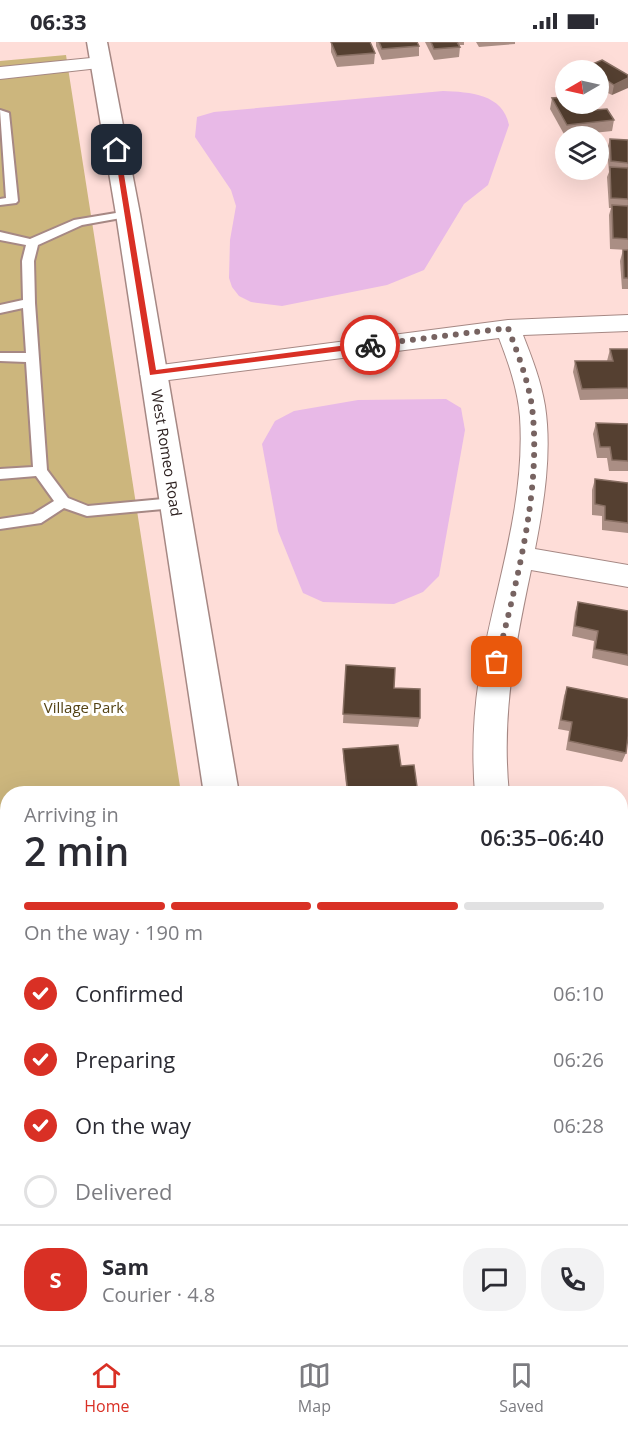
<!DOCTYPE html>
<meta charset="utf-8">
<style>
:root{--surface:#fff;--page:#f2f2f3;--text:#2b2b33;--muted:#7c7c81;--line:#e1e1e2;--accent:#d93025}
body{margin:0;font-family:"Open Sans",sans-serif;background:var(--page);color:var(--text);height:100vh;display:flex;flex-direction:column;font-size:22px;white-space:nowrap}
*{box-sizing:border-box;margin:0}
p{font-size:20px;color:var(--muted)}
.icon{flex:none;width:33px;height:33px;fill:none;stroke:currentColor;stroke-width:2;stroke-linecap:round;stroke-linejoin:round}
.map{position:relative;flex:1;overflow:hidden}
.panel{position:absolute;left:0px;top:744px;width:628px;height:560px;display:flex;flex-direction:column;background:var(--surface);border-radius:24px 24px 0 0;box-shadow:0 6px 24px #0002}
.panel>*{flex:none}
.needle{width:39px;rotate:261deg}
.controls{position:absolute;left:555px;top:18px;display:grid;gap:12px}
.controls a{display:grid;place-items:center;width:54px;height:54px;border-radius:50%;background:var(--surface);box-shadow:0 6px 24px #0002;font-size:30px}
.pin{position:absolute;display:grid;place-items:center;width:51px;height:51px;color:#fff;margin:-26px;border-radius:12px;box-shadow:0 3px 9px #0006}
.courier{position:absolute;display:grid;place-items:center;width:60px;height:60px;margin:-30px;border:4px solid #d93025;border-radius:50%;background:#fff;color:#222;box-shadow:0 2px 8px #0007}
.headline em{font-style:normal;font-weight:600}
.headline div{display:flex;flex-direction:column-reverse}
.headline{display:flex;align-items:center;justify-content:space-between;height:102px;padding:0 24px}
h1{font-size:39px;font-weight:600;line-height:45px}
.bar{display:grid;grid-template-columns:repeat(4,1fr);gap:9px 6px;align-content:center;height:72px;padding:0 24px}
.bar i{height:8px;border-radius:4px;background:var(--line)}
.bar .active{background:var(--accent)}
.bar p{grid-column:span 4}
.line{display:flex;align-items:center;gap:15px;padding:0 24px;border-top:2px solid var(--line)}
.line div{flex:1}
.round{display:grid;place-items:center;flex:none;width:63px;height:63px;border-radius:24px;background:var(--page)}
ol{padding:0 24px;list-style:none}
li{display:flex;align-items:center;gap:18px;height:66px}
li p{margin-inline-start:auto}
li .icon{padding:6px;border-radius:50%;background:var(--accent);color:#fff;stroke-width:4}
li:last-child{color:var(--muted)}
li i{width:33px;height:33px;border:3px solid var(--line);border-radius:50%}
.status{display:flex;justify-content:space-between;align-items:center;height:42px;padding:0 30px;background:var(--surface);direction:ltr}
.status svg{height:16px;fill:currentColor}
.menu{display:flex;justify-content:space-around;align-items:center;height:84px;border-top:2px solid var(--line);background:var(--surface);font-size:16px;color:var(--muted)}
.menu a{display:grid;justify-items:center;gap:3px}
.menu .active{color:var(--accent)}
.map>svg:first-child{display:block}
.green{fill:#ccb67d}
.water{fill:#e8b9e7}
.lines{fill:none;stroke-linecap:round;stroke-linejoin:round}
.lane-casing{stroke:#a68884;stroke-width:4}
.street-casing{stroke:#a68884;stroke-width:2}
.secondary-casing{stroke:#a68884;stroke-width:3}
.lane{fill:#fff;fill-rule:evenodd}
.street{fill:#fff;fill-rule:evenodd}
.secondary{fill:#fff;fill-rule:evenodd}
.wall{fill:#aa8e84}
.shaded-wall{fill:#886f63}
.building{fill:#554031;stroke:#886f63;stroke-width:1.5}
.route{fill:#d93025}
.done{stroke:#776361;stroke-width:6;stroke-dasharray:0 10.8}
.labels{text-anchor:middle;stroke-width:6;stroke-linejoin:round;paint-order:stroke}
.street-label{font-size:15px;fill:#2e2221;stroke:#fff}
.park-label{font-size:15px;fill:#544314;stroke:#fff}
</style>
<div class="status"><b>06:33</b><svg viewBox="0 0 49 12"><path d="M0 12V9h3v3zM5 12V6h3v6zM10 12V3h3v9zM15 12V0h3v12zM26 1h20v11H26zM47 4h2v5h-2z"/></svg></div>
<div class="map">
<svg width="628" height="1303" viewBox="0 0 628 1303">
<rect width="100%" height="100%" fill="#feddd8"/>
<!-- green -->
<path class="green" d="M66 13 181 751 8 752V1296H252L253 1303H0V19Z"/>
<!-- water -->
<g class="water">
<path d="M443 49C470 50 503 52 509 83L488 143 464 162 424 228 387 243 282 264 251 260 239 254 232 245 229 236 230 198 236 164 231 148 195 95 197 75 214 70Z"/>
<path d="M446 357 461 366 465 388 439 534 423 550 394 562 323 560 303 551 278 489 262 402 275 379 294 369 358 358Z"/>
</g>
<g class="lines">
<defs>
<g id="lane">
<path d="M0 68 9 71 18 159 16 161 0 163V157L6 156Z"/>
<path d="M128 169 132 170V174L82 183 38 203 34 219 35 261 47 428 68 456 88 464 174 456 181 461 174 466 87 474 64 466 41 481 0 487V477L33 472 54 459 36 434 0 437V427L33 425 26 320 0 319V311H26L23 266 0 271V263L23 258 22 219 26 203 0 198V190L30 197 74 178Z"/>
</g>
<g id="street">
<path d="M101 15 108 17 111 21 108 25 0 37V25Z"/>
<path d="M628 273V289L523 293C532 316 541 339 545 364 552 410 544 461 535 507L628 523V545L531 528C515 604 501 673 509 752H475C472 713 473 676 479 637 493 551 526 464 520 375 518 348 509 322 499 296L153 340 144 338 140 332 144 326 153 324 508 278Z"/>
<path d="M621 910 628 912V948L621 946Z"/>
</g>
<g id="secondary">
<path d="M87 0H107L140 172 239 752H204L116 172Z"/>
<path d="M287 1296H333L334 1303H288Z"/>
</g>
</defs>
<!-- lane casing -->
<use href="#lane" class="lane-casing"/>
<!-- street casing -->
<use href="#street" class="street-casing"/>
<!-- secondary casing -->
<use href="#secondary" class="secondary-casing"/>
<!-- lane -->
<use href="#lane" class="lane"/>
<!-- street -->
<use href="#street" class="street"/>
<!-- secondary -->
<use href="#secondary" class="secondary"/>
</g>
<!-- wall -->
<g class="wall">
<path d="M331 0 375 11 374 22 337 25 331 10Z"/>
<path d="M376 0H417L419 4V14L382 18 376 4Z"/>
<path d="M425 0H464V3H459L460 5 459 15 434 18Z"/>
<path d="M476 0H515V2L479 5Z"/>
<path d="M598 28 628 33 612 53 606 50 598 53Z"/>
<path d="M552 56 594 68 614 78 612 89 565 94 550 67Z"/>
<path d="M610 97 628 98V208L610 207 609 173 611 166H609L607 135 609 130 607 107Z"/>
<path d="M623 208H628V247H622L620 219Z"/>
<path d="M610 307H628V357L580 358 573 330 575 319H607Z"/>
<path d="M596 381 628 382V429H609L607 416H597L593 392Z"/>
<path d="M595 437 628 441V491L602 488V474L592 473V448Z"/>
<path d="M578 560 628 569V624L592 616 594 599 572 594 575 570Z"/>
<path d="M346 623 394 646 420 676 418 685 343 681Z"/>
<path d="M567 645 626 711 622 720 566 708 569 689 558 687 564 654Z"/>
<path d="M343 707 401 724 418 752H347L343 716Z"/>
<rect x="621" y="770" width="7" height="82"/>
<path d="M628 1026V1056L624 1054Z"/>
</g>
<!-- shaded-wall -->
<g class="shaded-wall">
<path d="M628 36V46L612 53 614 43Z"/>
<path d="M608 39 606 50 598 53V43Z"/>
</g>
<!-- building -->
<g class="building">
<path d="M331 0H370L375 11 337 14Z"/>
<path d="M379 0H417L419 4 382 7Z"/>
<path d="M431 0H457L460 5 434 7Z"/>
<path d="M602 18 628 33V36L614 43 608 39 598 43V28H578Z"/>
<path d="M566 55V62H589L594 68 607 67 614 78 567 83 552 56Z"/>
<path d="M610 97 628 98V121L611 119Z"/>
<path d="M610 125 628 126V157L611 156Z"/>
<path d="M612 163 628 164V197L613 196Z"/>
<path d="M623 208H628V236H624Z"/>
<path d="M610 307H628V346L582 347 575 319H613Z"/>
<path d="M596 381 628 382V419L612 418 610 405H600Z"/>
<path d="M595 437 628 441V481L605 478V464L595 462Z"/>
<path d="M578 560 628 569V613L595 607 598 589 575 584Z"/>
<path d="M346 623 395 626 394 646 420 647V676L343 672Z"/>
<path d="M567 645 628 657V694L626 711 569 699 572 680 561 678Z"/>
<path d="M398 703 401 724 414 723 418 752H348L343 707Z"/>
<path d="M621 770H628V844L621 843Z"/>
</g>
<!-- route -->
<path class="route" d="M114 106 120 108 156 328 370 300 374 303 373 305 150 333Z"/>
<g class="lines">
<!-- done -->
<path class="done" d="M370 303 508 286C518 312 528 338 532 365 542 448 516 540 497 620"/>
</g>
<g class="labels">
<!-- street labels -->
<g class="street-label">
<text transform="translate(166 411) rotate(81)" y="5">West Romeo Road</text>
</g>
<!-- park labels -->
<g class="park-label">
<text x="84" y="671">Village Park</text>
</g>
</g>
</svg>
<div class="controls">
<a><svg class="needle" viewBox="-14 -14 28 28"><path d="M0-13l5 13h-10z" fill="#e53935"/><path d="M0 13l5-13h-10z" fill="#7c7c81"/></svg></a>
<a><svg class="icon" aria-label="layers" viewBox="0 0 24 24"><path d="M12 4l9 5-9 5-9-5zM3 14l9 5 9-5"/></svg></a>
</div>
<div class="pin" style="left:497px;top:620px;background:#ea580c"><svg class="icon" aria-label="bag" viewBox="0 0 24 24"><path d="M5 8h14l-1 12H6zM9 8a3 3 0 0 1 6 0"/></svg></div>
<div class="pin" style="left:117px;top:108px;background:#1f2937"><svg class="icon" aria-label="home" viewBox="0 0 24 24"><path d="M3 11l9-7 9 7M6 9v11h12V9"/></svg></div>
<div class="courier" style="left:370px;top:303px"><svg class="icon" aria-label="bike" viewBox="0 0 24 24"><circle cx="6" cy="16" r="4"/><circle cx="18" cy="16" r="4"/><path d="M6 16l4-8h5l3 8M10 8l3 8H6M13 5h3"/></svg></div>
<section class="panel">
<div class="headline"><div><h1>2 min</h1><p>Arriving in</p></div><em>06:35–06:40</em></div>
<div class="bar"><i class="active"></i><i class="active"></i><i class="active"></i><i></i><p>On the way · 190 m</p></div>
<ol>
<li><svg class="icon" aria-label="check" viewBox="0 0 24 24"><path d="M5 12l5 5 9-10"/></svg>Confirmed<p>06:10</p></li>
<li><svg class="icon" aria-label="check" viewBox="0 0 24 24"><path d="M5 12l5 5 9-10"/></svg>Preparing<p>06:26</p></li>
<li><svg class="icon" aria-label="check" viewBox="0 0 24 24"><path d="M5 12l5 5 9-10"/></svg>On the way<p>06:28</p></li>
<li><i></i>Delivered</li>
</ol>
<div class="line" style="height:108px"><b class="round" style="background:var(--accent);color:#fff">S</b><div><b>Sam</b><p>Courier · 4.8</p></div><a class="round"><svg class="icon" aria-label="chat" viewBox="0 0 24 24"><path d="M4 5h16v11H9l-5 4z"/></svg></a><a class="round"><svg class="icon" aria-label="phone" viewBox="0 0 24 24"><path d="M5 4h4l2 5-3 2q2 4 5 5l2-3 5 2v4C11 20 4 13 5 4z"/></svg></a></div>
</section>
</div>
<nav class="menu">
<a class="active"><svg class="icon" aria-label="home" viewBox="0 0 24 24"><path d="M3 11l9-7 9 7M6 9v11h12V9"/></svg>Home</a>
<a><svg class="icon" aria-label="map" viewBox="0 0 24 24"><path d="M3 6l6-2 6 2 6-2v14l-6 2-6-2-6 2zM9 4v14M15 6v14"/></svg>Map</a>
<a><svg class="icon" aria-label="saved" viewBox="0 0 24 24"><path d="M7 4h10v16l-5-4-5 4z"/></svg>Saved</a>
</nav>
